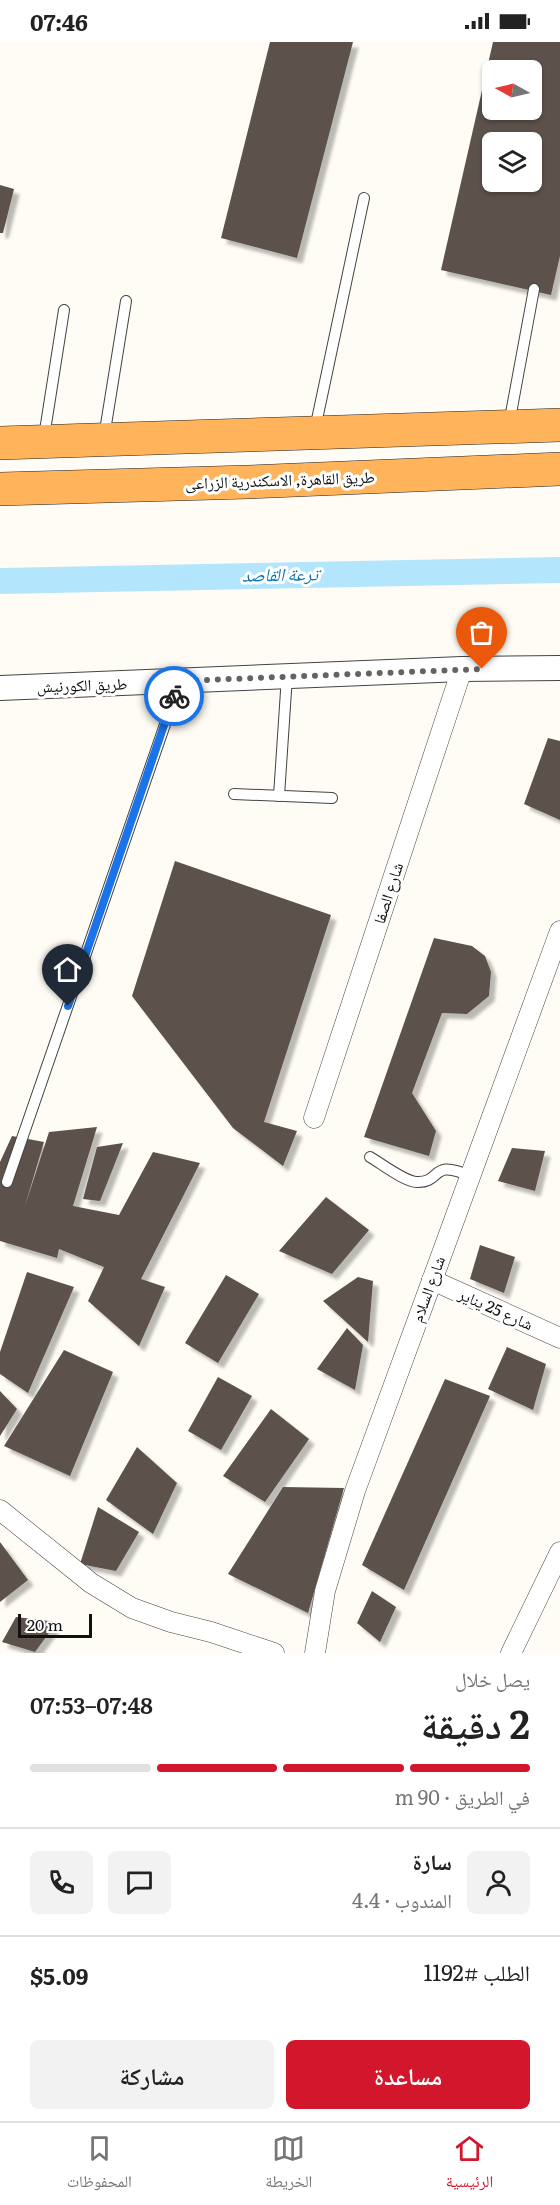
<!DOCTYPE html>
<html lang="ar">
<meta charset="utf-8">
<style>
:root{--surface:#fff;--page:#f2f2f2;--text:#222;--muted:#767676;--line:#e0e0e0;--accent:#d2172c}
body{margin:0;font-family:Literata,"Noto Naskh Arabic",serif;background:var(--page);color:var(--text);direction:rtl;height:100vh;display:flex;flex-direction:column;font-size:22px;white-space:nowrap}
*{box-sizing:border-box;margin:0}
p{font-size:20px;color:var(--muted)}
.icon{flex:none;width:33px;height:33px;fill:none;stroke:currentColor;stroke-width:2;stroke-linecap:round;stroke-linejoin:round}
.map{position:relative;height:1611px;overflow:hidden;direction:ltr}
.details{display:flex;flex-direction:column;background:var(--surface);flex:1}
.details>*{flex:none}
.needle{width:39px;rotate:278deg}
.tools{position:absolute;left:482px;top:18px;display:grid;gap:12px}
.tools a{display:grid;place-items:center;width:60px;height:60px;border-radius:9px;background:var(--surface);box-shadow:0 2px 4px #0004;font-size:30px}
.scale{position:absolute;left:18px;bottom:15px;width:74px;box-sizing:border-box;padding-left:6px;border:3px solid #111;border-top:0;font-size:16px;line-height:21px;white-space:nowrap;color:#111;-webkit-text-stroke:4px #fff;paint-order:stroke}
.pin{position:absolute;display:grid;place-items:center;width:51px;height:51px;color:#fff;margin:-62px -26px;border-radius:50% 50% 50% 0;rotate:-45deg;box-shadow:0 0 6px #0007}
.pin .icon{rotate:45deg}
.courier{position:absolute;display:grid;place-items:center;width:60px;height:60px;margin:-30px;border:4px solid #1a73e8;border-radius:50%;background:#fff;color:#222;box-shadow:0 2px 8px #0007}
.head em{font-style:normal;font-weight:600}
.head div{display:flex;flex-direction:column-reverse}
.head{display:flex;align-items:center;justify-content:space-between;height:102px;padding:0 30px}
h1{font-size:39px;font-weight:600;line-height:45px}
.bar{display:grid;grid-template-columns:repeat(4,1fr);gap:9px 6px;align-content:center;height:72px;padding:0 30px}
.bar i{height:8px;border-radius:4px;background:var(--line)}
.bar .selected{background:var(--accent)}
.bar p{grid-column:span 4}
.line{display:flex;align-items:center;gap:15px;padding:0 30px;border-top:2px solid var(--line)}
.line div{flex:1}
.round{display:grid;place-items:center;flex:none;width:63px;height:63px;border-radius:9px;background:var(--page)}
.button{display:flex;gap:12px;margin-top:auto;padding:12px 30px}
.button a{flex:1;height:69px;border-radius:9px;background:var(--accent);color:#fff;font-size:24px;font-weight:600;line-height:69px;text-align:center}
.button a+a{background:var(--page);color:var(--text)}
.status{display:flex;justify-content:space-between;align-items:center;height:42px;padding:0 30px;background:var(--surface);direction:ltr}
.status svg{height:16px;fill:currentColor}
.dock{display:flex;justify-content:space-around;align-items:center;height:84px;border-top:2px solid var(--line);background:var(--surface);font-size:16px;color:var(--muted)}
.dock a{display:grid;justify-items:center;gap:3px}
.dock .selected{color:var(--accent)}
.map>svg:first-child{display:block}
.lines{fill:none;stroke-linecap:round;stroke-linejoin:round}
.canal{stroke:#b3e6fd;stroke-width:26}
.building{fill:#5b514c;fill-rule:evenodd;filter:url(#shadow)}
.service-casing{stroke:#444;stroke-width:12}
.minor-casing{stroke:#444;stroke-width:21}
.tertiary-casing{stroke:#444;stroke-width:26}
.trunk-casing{stroke:#222;stroke-width:34}
.service{stroke:#fff;stroke-width:10}
.minor{stroke:#fff;stroke-width:20}
.tertiary{stroke:#fff;stroke-width:24}
.trunk{stroke:#ffb45c;stroke-width:33}
.done{stroke:#646361;stroke-width:6;stroke-dasharray:0 10.8}
.route{stroke:#1a73e8;stroke-width:8}
.labels{text-anchor:middle;stroke-width:6;stroke-linejoin:round;paint-order:stroke}
.street-label{font-size:16px;fill:#111;stroke:#fff}
.water-label{font-size:18px;font-style:italic;fill:#0a74b3;stroke:#fff}
</style>
<div class="status"><b>07:46</b><svg viewBox="0 0 49 12"><path d="M0 12V9h3v3zM5 12V6h3v6zM10 12V3h3v9zM15 12V0h3v12zM26 1h20v11H26zM47 4h2v5h-2z"/></svg></div>
<div class="map">
<svg width="560" height="1611" viewBox="0 0 560 1611">
<defs>
<filter id="shadow"><feDropShadow dx="5.5" dy="5.5" stdDeviation="1.5" flood-color="#0004"/></filter>
</defs>
<rect width="100%" height="100%" fill="#fffcf5"/>
<g class="lines">
<!-- canal -->
<path class="canal" d="M0 539 560 528"/>
</g>
<!-- building -->
<g class="building">
<path d="M270 0H353L297 216 221 196Z"/>
<path d="M493 0H560V214L551 253 441 228ZM492 28H531V68H492ZM492 100H531V140H492Z"/>
<path d="M0 143 14 147 3 191H0Z"/>
<path d="M548 696 560 699V778L524 762Z"/>
<path d="M175 819 331 873 264 1080 297 1089 283 1124 233 1086 132 954Z"/>
<path d="M434 896 472 904 485 914 491 930 489 954 467 972 442 971 412 1051 436 1089 429 1114 364 1095Z"/>
<path d="M97 1085 73 1164 119 1173 153 1110 200 1121 141 1237 165 1245 139 1304 88 1259 104 1225 59 1207 57 1216 0 1199V1120L12 1094 44 1100 24 1167 49 1090Z"/>
<path d="M123 1101 100 1159 83 1157 97 1105Z"/>
<path d="M512 1106 545 1109 535 1149 498 1139Z"/>
<path d="M326 1155 369 1188 332 1232 279 1209Z"/>
<path d="M480 1203 515 1215 504 1251 470 1237Z"/>
<path d="M27 1230 74 1245 28 1351 0 1332V1310Z"/>
<path d="M226 1233 259 1252 218 1321 185 1301Z"/>
<path d="M358 1235 373 1239 368 1300 323 1259Z"/>
<path d="M347 1286 363 1303 355 1348 317 1327Z"/>
<path d="M507 1305 546 1322 533 1368 488 1347Z"/>
<path d="M64 1308 113 1330 70 1434 4 1404Z"/>
<path d="M218 1335 252 1354 221 1408 188 1389Z"/>
<path d="M445 1337 490 1354 404 1548 362 1523Z"/>
<path d="M0 1349 17 1367 0 1394Z"/>
<path d="M271 1367 309 1397 265 1460 223 1434Z"/>
<path d="M137 1405 177 1441 153 1492 106 1458Z"/>
<path d="M283 1445 344 1446 308 1571 228 1532Z"/>
<path d="M98 1465 139 1490 116 1529 80 1522Z"/>
<path d="M0 1500 28 1538 0 1560Z"/>
<path d="M372 1549 396 1565 380 1600 357 1581Z"/>
<path d="M16 1575 57 1580 35 1610 2 1600Z"/>
</g>
<g class="lines">
<defs>
<g id="service">
<path d="M509 382 534 247"/>
<path d="M315 387 364 156"/>
<path d="M44 395 64 268"/>
<path d="M104 395 126 259"/>
<path d="M234 752 332 756"/>
<path d="M279 754 287 634"/>
<path d="M370 1115C382 1122 405 1140 417 1140 442 1141 430 1116 470 1134"/>
<path d="M7 1140 180 639"/>
</g>
<g id="minor">
<path d="M314 1076 462 627"/>
<path d="M432 1238 560 1296"/>
<path d="M0 1468 91 1541 132 1566 171 1580 211 1590 274 1611"/>
<path d="M315 1611 325 1549 355 1449 560 889"/>
<path d="M511 1611 560 1510"/>
</g>
<path id="tertiary" d="M0 646 462 627 560 626"/>
<g id="trunk">
<path d="M0 401 560 383"/>
<path d="M0 447 248 440 560 427"/>
</g>
</defs>
<!-- service casing -->
<use href="#service" class="service-casing"/>
<!-- minor casing -->
<use href="#minor" class="minor-casing"/>
<!-- tertiary casing -->
<use href="#tertiary" class="tertiary-casing"/>
<!-- trunk casing -->
<use href="#trunk" class="trunk-casing"/>
<!-- service -->
<use href="#service" class="service"/>
<!-- minor -->
<use href="#minor" class="minor"/>
<!-- tertiary -->
<use href="#tertiary" class="tertiary"/>
<!-- trunk -->
<use href="#trunk" class="trunk"/>
</g>
<g class="lines">
<!-- done -->
<path class="done" d="M174 654 180 639 482 627"/>
<!-- route -->
<path class="route" d="M68 964 174 654"/>
</g>
<g class="labels">
<!-- street labels -->
<g class="street-label">
<text transform="translate(280 438) rotate(-2)" y="6">طريق القاهرة, الاسكندرية الزراعى</text>
<text transform="translate(82 643) rotate(-2)" y="6">طريق الكورنيش</text>
<text transform="translate(388 851) rotate(-72)" y="6">شارع الصفا</text>
<text transform="translate(428 1247) rotate(-70)" y="6">شارع السلام</text>
<text transform="translate(496 1267) rotate(24)" y="6">شارع 25 يناير</text>
</g>
<!-- water labels -->
<g class="water-label">
<text transform="translate(280 533) rotate(-1)" y="6">ترعة القاصد</text>
</g>
</g>
</svg>
<div class="tools">
<a><svg class="needle" viewBox="-14 -14 28 28"><path d="M0-13l5 13h-10z" fill="#e53935"/><path d="M0 13l5-13h-10z" fill="#767676"/></svg></a>
<a><svg class="icon" aria-label="layers" viewBox="0 0 24 24"><path d="M12 4l9 5-9 5-9-5zM3 14l9 5 9-5"/></svg></a>
</div>
<div class="scale">20 m</div>
<div class="pin" style="left:482px;top:627px;background:#ea580c"><svg class="icon" aria-label="bag" viewBox="0 0 24 24"><path d="M5 8h14l-1 12H6zM9 8a3 3 0 0 1 6 0"/></svg></div>
<div class="pin" style="left:68px;top:964px;background:#1f2937"><svg class="icon" aria-label="home" viewBox="0 0 24 24"><path d="M3 11l9-7 9 7M6 9v11h12V9"/></svg></div>
<div class="courier" style="left:174px;top:654px"><svg class="icon" aria-label="bike" viewBox="0 0 24 24"><circle cx="6" cy="16" r="4"/><circle cx="18" cy="16" r="4"/><path d="M6 16l4-8h5l3 8M10 8l3 8H6M13 5h3"/></svg></div>
</div>
<section class="details">
<div class="head"><div><h1>2 دقيقة</h1><p>يصل خلال</p></div><em>07:48–07:53</em></div>
<div class="bar"><i class="selected"></i><i class="selected"></i><i class="selected"></i><i></i><p>في الطريق · 90 m</p></div>
<div class="line" style="height:108px"><a class="round"><svg class="icon" aria-label="person" viewBox="0 0 24 24"><circle cx="12" cy="8" r="4"/><path d="M4 21q1-7 8-7t8 7"/></svg></a><div><b>سارة</b><p>المندوب · 4.4</p></div><a class="round"><svg class="icon" aria-label="chat" viewBox="0 0 24 24"><path d="M4 5h16v11H9l-5 4z"/></svg></a><a class="round"><svg class="icon" aria-label="phone" viewBox="0 0 24 24"><path d="M5 4h4l2 5-3 2q2 4 5 5l2-3 5 2v4C11 20 4 13 5 4z"/></svg></a></div>
<div class="line" style="height:78px"><div>الطلب #1192</div><b>$5.09</b></div>
<div class="button"><a>مساعدة</a><a>مشاركة</a></div>
</section>
<nav class="dock">
<a class="selected"><svg class="icon" aria-label="home" viewBox="0 0 24 24"><path d="M3 11l9-7 9 7M6 9v11h12V9"/></svg>الرئيسية</a>
<a><svg class="icon" aria-label="map" viewBox="0 0 24 24"><path d="M3 6l6-2 6 2 6-2v14l-6 2-6-2-6 2zM9 4v14M15 6v14"/></svg>الخريطة</a>
<a><svg class="icon" aria-label="saved" viewBox="0 0 24 24"><path d="M7 4h10v16l-5-4-5 4z"/></svg>المحفوظات</a>
</nav>
